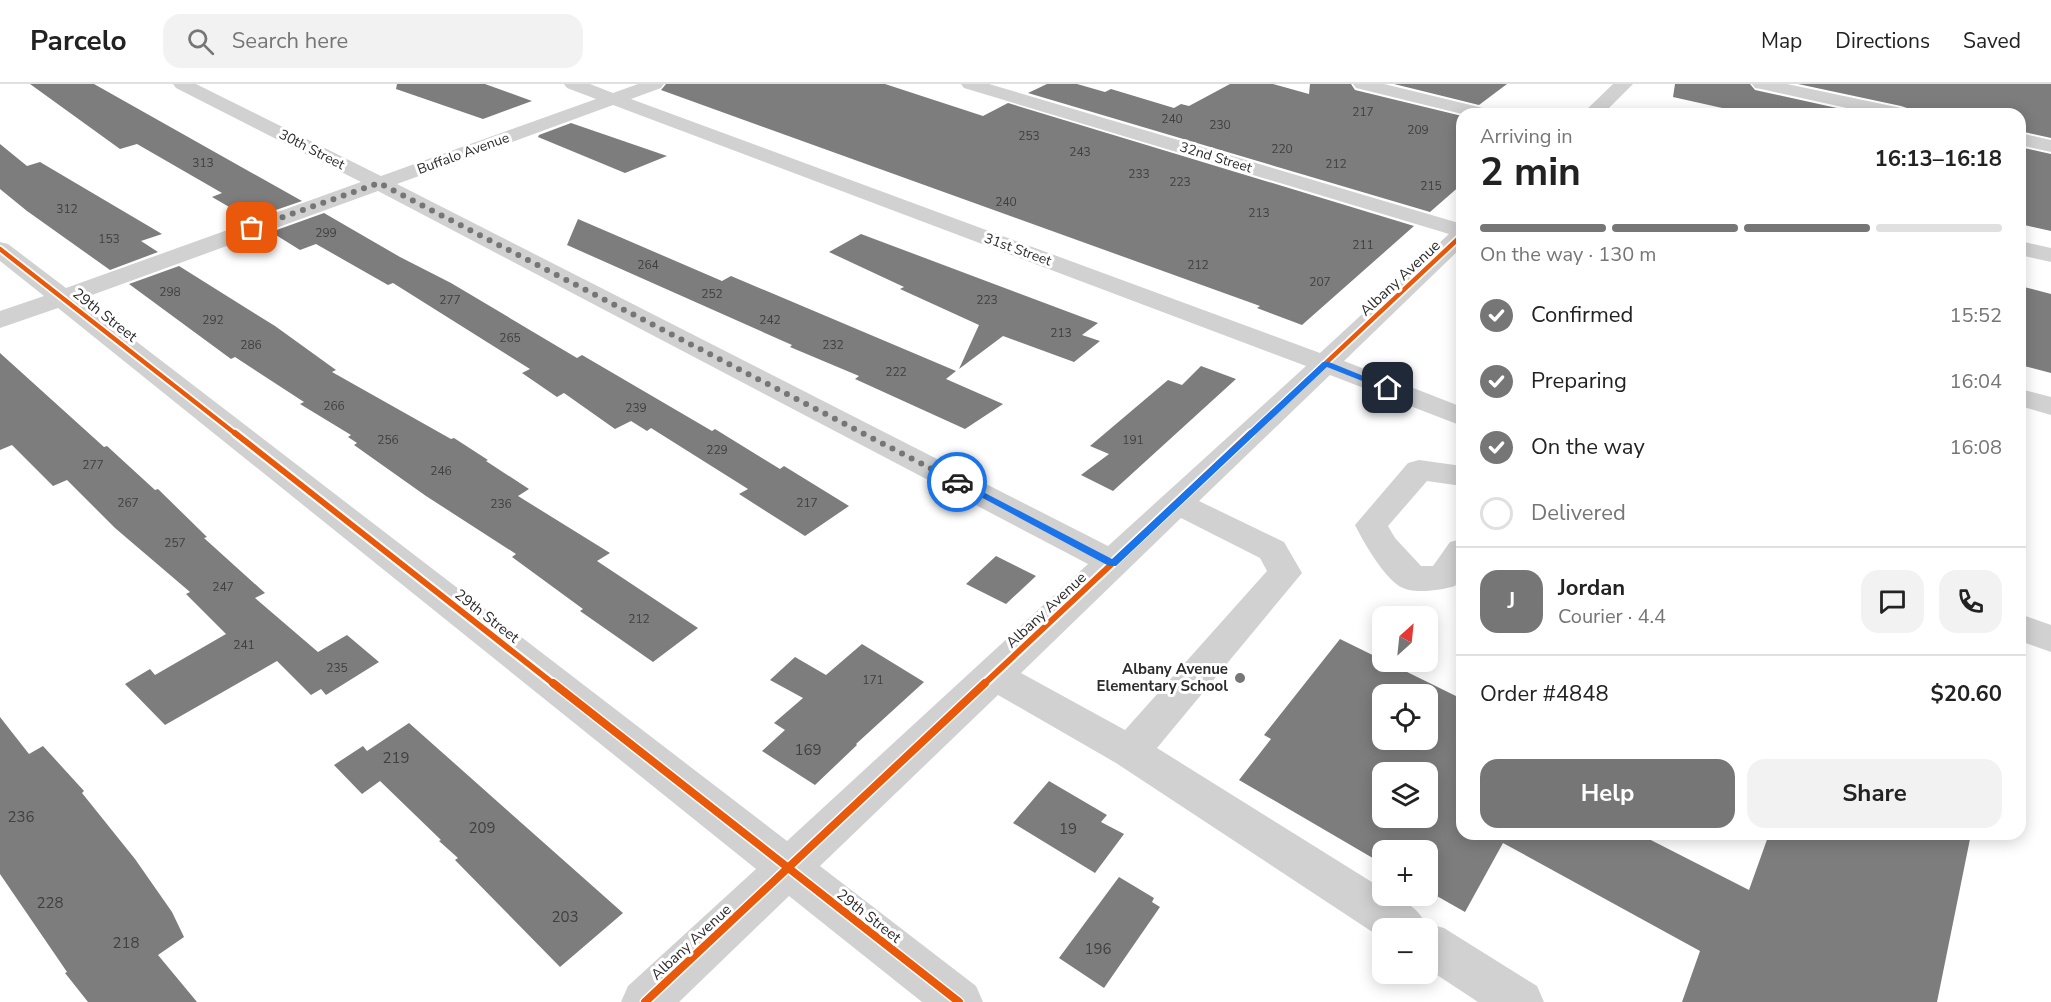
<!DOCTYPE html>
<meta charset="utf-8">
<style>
:root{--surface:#fff;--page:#f2f2f2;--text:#222;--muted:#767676;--line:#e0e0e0;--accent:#767676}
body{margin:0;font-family:"Nunito Sans",sans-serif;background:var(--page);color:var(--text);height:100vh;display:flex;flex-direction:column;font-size:22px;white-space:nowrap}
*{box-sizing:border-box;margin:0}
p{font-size:20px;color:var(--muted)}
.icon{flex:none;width:33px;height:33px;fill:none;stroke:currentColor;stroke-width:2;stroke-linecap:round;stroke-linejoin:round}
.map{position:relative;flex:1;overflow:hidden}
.drawer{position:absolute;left:1456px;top:24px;width:570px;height:732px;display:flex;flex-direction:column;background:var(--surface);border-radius:18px;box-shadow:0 3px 15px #0003}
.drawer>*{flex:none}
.needle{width:39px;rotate:27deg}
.tools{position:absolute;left:1372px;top:522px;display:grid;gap:12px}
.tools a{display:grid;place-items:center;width:66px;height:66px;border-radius:12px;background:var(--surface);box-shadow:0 3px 15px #0003;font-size:30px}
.pin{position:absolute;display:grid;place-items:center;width:51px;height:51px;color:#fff;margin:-26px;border-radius:12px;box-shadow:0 3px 9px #0006}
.courier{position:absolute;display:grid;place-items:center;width:60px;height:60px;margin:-30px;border:4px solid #1a73e8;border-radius:50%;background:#fff;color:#222;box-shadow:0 2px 8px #0007}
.head em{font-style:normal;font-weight:700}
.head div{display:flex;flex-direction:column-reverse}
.head{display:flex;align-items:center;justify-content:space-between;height:102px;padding:0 24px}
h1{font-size:39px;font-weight:700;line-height:45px}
.bar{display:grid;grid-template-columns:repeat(4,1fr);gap:9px 6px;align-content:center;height:72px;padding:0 24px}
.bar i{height:8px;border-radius:4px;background:var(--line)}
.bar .current{background:var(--accent)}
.bar p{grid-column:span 4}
.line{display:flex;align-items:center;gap:15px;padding:0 24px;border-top:2px solid var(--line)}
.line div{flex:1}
.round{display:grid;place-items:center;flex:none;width:63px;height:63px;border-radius:18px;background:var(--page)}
ol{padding:0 24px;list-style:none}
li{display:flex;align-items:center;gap:18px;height:66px}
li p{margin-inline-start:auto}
li .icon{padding:6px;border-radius:50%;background:var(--accent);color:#fff;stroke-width:4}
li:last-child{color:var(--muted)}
li i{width:33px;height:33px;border:3px solid var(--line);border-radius:50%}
.button{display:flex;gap:12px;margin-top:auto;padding:12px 24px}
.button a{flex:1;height:69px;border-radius:18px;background:var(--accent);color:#fff;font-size:24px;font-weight:700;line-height:69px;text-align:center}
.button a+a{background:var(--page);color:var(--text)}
header{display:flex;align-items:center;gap:36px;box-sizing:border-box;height:84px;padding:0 30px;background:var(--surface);border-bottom:2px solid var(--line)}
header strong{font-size:28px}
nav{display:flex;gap:33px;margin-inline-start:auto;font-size:21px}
.search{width:420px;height:54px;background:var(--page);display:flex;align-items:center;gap:15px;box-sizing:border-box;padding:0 21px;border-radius:18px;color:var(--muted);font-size:22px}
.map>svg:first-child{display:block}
.building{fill:#7d7d7d;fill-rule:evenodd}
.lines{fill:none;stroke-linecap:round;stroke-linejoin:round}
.minor{fill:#d1d1d1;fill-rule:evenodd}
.cycleway-far3-casing{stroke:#fff;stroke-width:6}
.cycleway-far2-casing{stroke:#fff;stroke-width:8}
.cycleway-far1-casing{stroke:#fff;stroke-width:10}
.cycleway-casing{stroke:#fff;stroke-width:11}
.cycleway-far3{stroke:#e8590c;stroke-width:4}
.cycleway-far2{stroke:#e8590c;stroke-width:4.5}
.cycleway-far1{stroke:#e8590c;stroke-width:6}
.cycleway{stroke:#e8590c;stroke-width:8}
.route{fill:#1a73e8}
.done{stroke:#767676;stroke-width:6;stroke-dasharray:0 10.8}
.poi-dot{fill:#767676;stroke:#fff;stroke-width:2}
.labels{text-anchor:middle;stroke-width:6;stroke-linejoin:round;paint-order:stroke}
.number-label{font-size:12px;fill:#404040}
.far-street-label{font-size:14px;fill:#2c2c2c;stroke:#fff}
.street-label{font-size:15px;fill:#2c2c2c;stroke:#fff}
.poi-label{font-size:15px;font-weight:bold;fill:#2c2c2c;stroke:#fff;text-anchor:end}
.near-number-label{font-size:15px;fill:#404040}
</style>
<header>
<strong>Parcelo</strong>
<div class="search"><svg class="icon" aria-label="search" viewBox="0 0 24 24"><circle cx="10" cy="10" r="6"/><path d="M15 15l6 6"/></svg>Search here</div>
<nav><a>Map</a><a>Directions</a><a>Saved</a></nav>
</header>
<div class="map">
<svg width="2051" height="918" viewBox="0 0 2051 918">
<rect width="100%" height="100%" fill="#fff"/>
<!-- building -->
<g class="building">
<path d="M30 0H94L302 117 250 135 212 113 222 109 137 60 120 65Z"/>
<path d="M397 0H485L532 17 483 35 396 5Z"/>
<path d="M666 0H885L983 32 1008 19 1414 142 1302 241 1257 224 1260 222 661 6Z"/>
<path d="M1047 0H1077L1105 8 1111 5 1174 24 1181 20 1189 22 1230 0H1273L1309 10 1310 0H1351L1355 6 1462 32V100L1430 128 1028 9Z"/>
<path d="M1394 0H1507L1479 21Z"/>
<path d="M1675 0H1750L1755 6 1864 30H1749L1673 13Z"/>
<path d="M1798 0H2051V54L2020 47V30H1953L1922 24 1921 30H1913L1910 25 1901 22Z"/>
<path d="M571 39 667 72 625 89 538 53 539 51Z"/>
<path d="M0 60 27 82 40 78 162 150 141 157 158 168 110 186 27 127 0 105Z"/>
<path d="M2020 63 2051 70V147L2020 140Z"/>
<path d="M324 129 400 173 451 199 577 274 582 271 712 347 715 345 780 385 784 382 849 422 805 452 739 410 748 405 651 344 647 347 631 337 615 345 564 309 557 313 522 289 530 285 393 199 388 201 316 160 300 166 271 148Z"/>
<path d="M578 135 722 197 731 192 956 287 946 295 1003 320 965 345 855 295 859 292 790 263 792 261 567 161Z"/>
<path d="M861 150 1098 239 1082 251 1100 257 1074 278 1003 252 959 285 979 241 900 205 904 203 829 168Z"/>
<path d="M179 182 275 242 336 286 332 288 451 355 454 354 488 376 486 377 529 405 518 412 610 469 597 477 698 544 653 578 580 527 583 525 512 473 516 470 426 412 354 361 357 359 348 353 351 351 300 320 304 318 235 273 231 275 129 200Z"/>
<path d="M2020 202 2051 210V289L2020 281Z"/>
<path d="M0 269 104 363 107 362 155 406 158 405 207 453 204 454 265 509 255 514 318 568 347 551 379 578 326 611 321 605 311 611 277 577 165 641 125 600 150 585 155 591 226 550 186 510 190 508 115 444 67 396 53 402 12 361 0 366Z"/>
<path d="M1201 282 1236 295 1113 407 1081 391 1109 370 1090 362 1168 296 1182 301Z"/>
<path d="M996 472 1036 492 1006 520 966 500Z"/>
<path d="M1340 555 1462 615V750H1639L1749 806 1769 750H1971L1937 918H1682L1700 867 1503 759 1465 828 1428 807V766H1383V780L1239 696 1271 655 1264 651ZM1383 610H1428V656H1383ZM1383 688H1428V734H1383Z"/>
<path d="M862 560 924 598 856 660 857 661 815 701 762 667 785 646 774 639 803 614 770 596 795 573 826 591Z"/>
<path d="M0 633 29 670 43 662 84 707 82 709 135 775 172 828 184 853 158 871 197 918H88L65 889 67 888 0 790Z"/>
<path d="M409 639 623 829 560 883 455 776 458 774 439 757 441 756 380 697 362 710 334 681 363 662 367 667Z"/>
<path d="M1049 697 1107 731 1101 738 1124 750 1095 789 1013 739Z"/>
<path d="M1119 793 1154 814 1152 818 1160 823 1104 904 1059 874Z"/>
</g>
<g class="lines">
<!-- minor -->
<g class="minor">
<path d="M173 0H196L381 92 596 15 567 4 564 0H590L613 9 638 0H664L661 4 631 15 1320 269 1449 150 964 4 961 0H989L1462 140V163L1344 277 1462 323V342L1330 291 1199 417 1284 458 1302 489 1157 664 1383 805V812C1399 812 1419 824 1425 839L1444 844 1537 902 1544 918H1478L1428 885V844H1383V855L1116 679 998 611 820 782 976 902 983 918H922L789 812 679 918H621L628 902 756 785 58 224 0 244V227L44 212 0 177V158L8 160 66 204 361 98 176 4ZM613 21 1306 282 1108 462 397 100ZM378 107 1088 480 787 757 81 215ZM1181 434 1260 474 1267 487 1125 646 1021 589Z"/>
<path d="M1353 0H1384L1491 26 1494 30H1462L1356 4Z"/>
<path d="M1613 0H1633L1603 30H1582Z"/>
<path d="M1752 0H1787L1901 24 1908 26 1911 30H1874L1761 5 1755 4Z"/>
<path d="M2020 49 2051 56V68L2020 61Z"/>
<path d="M2020 157 2051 164V178L2020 171Z"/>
<path d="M2020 305 2051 313V331L2020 322Z"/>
<path d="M1419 376 1462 382V402L1427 397 1388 442 1395 454 1421 482H1433L1450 458 1462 455V491L1455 502C1441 506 1413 511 1399 502 1382 490 1364 459 1355 441L1408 379Z"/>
<path d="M2020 530 2051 541V568L2020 557Z"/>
</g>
<defs>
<path id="cycleway-far3" d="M1458 155 1462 151"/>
<g id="cycleway-far2">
<path d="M0 165 237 351"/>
<path d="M1249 351 1460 153"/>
</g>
<g id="cycleway-far1">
<path d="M235 349 555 601"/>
<path d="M983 601 1251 349"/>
</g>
<g id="cycleway">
<path d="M553 599 959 918"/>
<path d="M645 918 985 599"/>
</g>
</defs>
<!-- cycleway-far3 casing -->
<use href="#cycleway-far3" class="cycleway-far3-casing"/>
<!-- cycleway-far2 casing -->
<use href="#cycleway-far2" class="cycleway-far2-casing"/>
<!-- cycleway-far1 casing -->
<use href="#cycleway-far1" class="cycleway-far1-casing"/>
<!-- cycleway casing -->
<use href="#cycleway" class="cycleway-casing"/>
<!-- cycleway-far3 -->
<use href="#cycleway-far3" class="cycleway-far3"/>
<!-- cycleway-far2 -->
<use href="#cycleway-far2" class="cycleway-far2"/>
<!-- cycleway-far1 -->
<use href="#cycleway-far1" class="cycleway-far1"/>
<!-- cycleway -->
<use href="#cycleway" class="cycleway"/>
</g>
<!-- route -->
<path class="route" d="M1323 278H1329L1393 304 1385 306 1327 283 1116 482H1109L953 398 960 396 1112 475Z"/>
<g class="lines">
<!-- done -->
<path class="done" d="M252 144 379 99 957 398"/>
</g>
<!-- markers -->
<circle class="poi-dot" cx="1240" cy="594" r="6"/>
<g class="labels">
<!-- number labels -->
<g class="number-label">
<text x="1363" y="32">217</text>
<text x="1172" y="39">240</text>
<text x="1220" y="45">230</text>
<text x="1418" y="50">209</text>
<text x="1029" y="56">253</text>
<text x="1282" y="69">220</text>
<text x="1080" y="72">243</text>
<text x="203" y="83">313</text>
<text x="1336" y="84">212</text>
<text x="1139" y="94">233</text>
<text x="1180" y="102">223</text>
<text x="1431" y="106">215</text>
<text x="1006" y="122">240</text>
<text x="67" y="129">312</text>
<text x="1259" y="133">213</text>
<text x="326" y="153">299</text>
<text x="109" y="159">153</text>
<text x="1363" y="165">211</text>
<text x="648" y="185">264</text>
<text x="1198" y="185">212</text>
<text x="1320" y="202">207</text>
<text x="170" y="212">298</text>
<text x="712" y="214">252</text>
<text x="450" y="220">277</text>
<text x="987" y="220">223</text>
<text x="213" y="240">292</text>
<text x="770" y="240">242</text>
<text x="1061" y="253">213</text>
<text x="510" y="258">265</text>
<text x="251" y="265">286</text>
<text x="833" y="265">232</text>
<text x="896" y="292">222</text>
<text x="334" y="326">266</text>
<text x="636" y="328">239</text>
<text x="388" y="360">256</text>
<text x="1133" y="360">191</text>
<text x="717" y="370">229</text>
<text x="93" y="385">277</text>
<text x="441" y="391">246</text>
<text x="128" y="423">267</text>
<text x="807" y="423">217</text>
<text x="501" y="424">236</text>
<text x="175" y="463">257</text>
<text x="223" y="507">247</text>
<text x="639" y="539">212</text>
<text x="244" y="565">241</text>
<text x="337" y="588">235</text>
<text x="873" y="600">171</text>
</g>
<!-- far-street labels -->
<g class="far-street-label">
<text transform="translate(312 65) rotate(27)" y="5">30th Street</text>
<text transform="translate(463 69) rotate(-20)" y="5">Buffalo Avenue</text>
<text transform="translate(1216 73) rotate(17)" y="5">32nd Street</text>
<text transform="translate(1018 165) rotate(20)" y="5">31st Street</text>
</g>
<!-- street labels -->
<g class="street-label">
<text transform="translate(1400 194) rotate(-43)" y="5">Albany Avenue</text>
<text transform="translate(105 231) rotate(38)" y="5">29th Street</text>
<text transform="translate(1046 526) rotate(-43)" y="5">Albany Avenue</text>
<text transform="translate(487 532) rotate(38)" y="5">29th Street</text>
<text transform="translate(869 832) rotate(38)" y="5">29th Street</text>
<text transform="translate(691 858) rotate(-43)" y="5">Albany Avenue</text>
</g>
<!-- poi labels -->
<g class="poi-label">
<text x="1228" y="590">Albany Avenue<tspan x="1228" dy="17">Elementary School</tspan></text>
</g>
<!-- near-number labels -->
<g class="near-number-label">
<text x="808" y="671">169</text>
<text x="396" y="679">219</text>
<text x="21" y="738">236</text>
<text x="482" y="749">209</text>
<text x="1068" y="750">19</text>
<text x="50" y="824">228</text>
<text x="565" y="838">203</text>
<text x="126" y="864">218</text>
<text x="1098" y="870">196</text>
</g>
</g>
</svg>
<div class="tools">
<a><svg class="needle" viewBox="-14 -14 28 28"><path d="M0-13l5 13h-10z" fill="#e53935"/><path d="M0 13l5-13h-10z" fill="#767676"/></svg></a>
<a><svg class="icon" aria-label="locate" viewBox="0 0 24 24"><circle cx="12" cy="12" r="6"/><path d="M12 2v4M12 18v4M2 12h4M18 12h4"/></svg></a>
<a><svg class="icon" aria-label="layers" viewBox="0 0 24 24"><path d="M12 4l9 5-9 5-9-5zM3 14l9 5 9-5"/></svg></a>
<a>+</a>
<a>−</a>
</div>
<div class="pin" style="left:252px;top:144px;background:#ea580c"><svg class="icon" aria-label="bag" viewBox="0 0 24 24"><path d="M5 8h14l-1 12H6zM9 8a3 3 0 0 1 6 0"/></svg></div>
<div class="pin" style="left:1388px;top:304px;background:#1f2937"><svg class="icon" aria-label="home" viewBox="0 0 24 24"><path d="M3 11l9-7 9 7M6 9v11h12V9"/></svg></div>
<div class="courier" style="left:957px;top:398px"><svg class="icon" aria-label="car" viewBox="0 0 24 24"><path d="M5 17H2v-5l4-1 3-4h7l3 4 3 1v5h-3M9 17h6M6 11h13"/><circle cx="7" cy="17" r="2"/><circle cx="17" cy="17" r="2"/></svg></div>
<section class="drawer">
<div class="head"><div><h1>2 min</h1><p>Arriving in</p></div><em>16:13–16:18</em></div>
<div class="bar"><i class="current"></i><i class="current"></i><i class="current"></i><i></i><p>On the way · 130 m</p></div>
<ol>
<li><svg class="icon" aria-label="check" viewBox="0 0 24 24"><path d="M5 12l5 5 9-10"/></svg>Confirmed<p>15:52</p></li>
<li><svg class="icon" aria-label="check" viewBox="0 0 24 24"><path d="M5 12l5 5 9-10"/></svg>Preparing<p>16:04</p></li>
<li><svg class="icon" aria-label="check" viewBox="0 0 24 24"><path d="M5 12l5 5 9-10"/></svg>On the way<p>16:08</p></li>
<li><i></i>Delivered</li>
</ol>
<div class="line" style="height:108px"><b class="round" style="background:var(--accent);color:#fff">J</b><div><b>Jordan</b><p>Courier · 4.4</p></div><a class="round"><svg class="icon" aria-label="chat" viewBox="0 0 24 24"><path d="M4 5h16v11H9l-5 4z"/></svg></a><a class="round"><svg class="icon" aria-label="phone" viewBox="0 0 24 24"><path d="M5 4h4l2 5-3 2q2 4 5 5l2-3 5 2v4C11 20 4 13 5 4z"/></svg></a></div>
<div class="line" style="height:78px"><div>Order #4848</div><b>$20.60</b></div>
<div class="button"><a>Help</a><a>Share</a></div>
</section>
</div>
